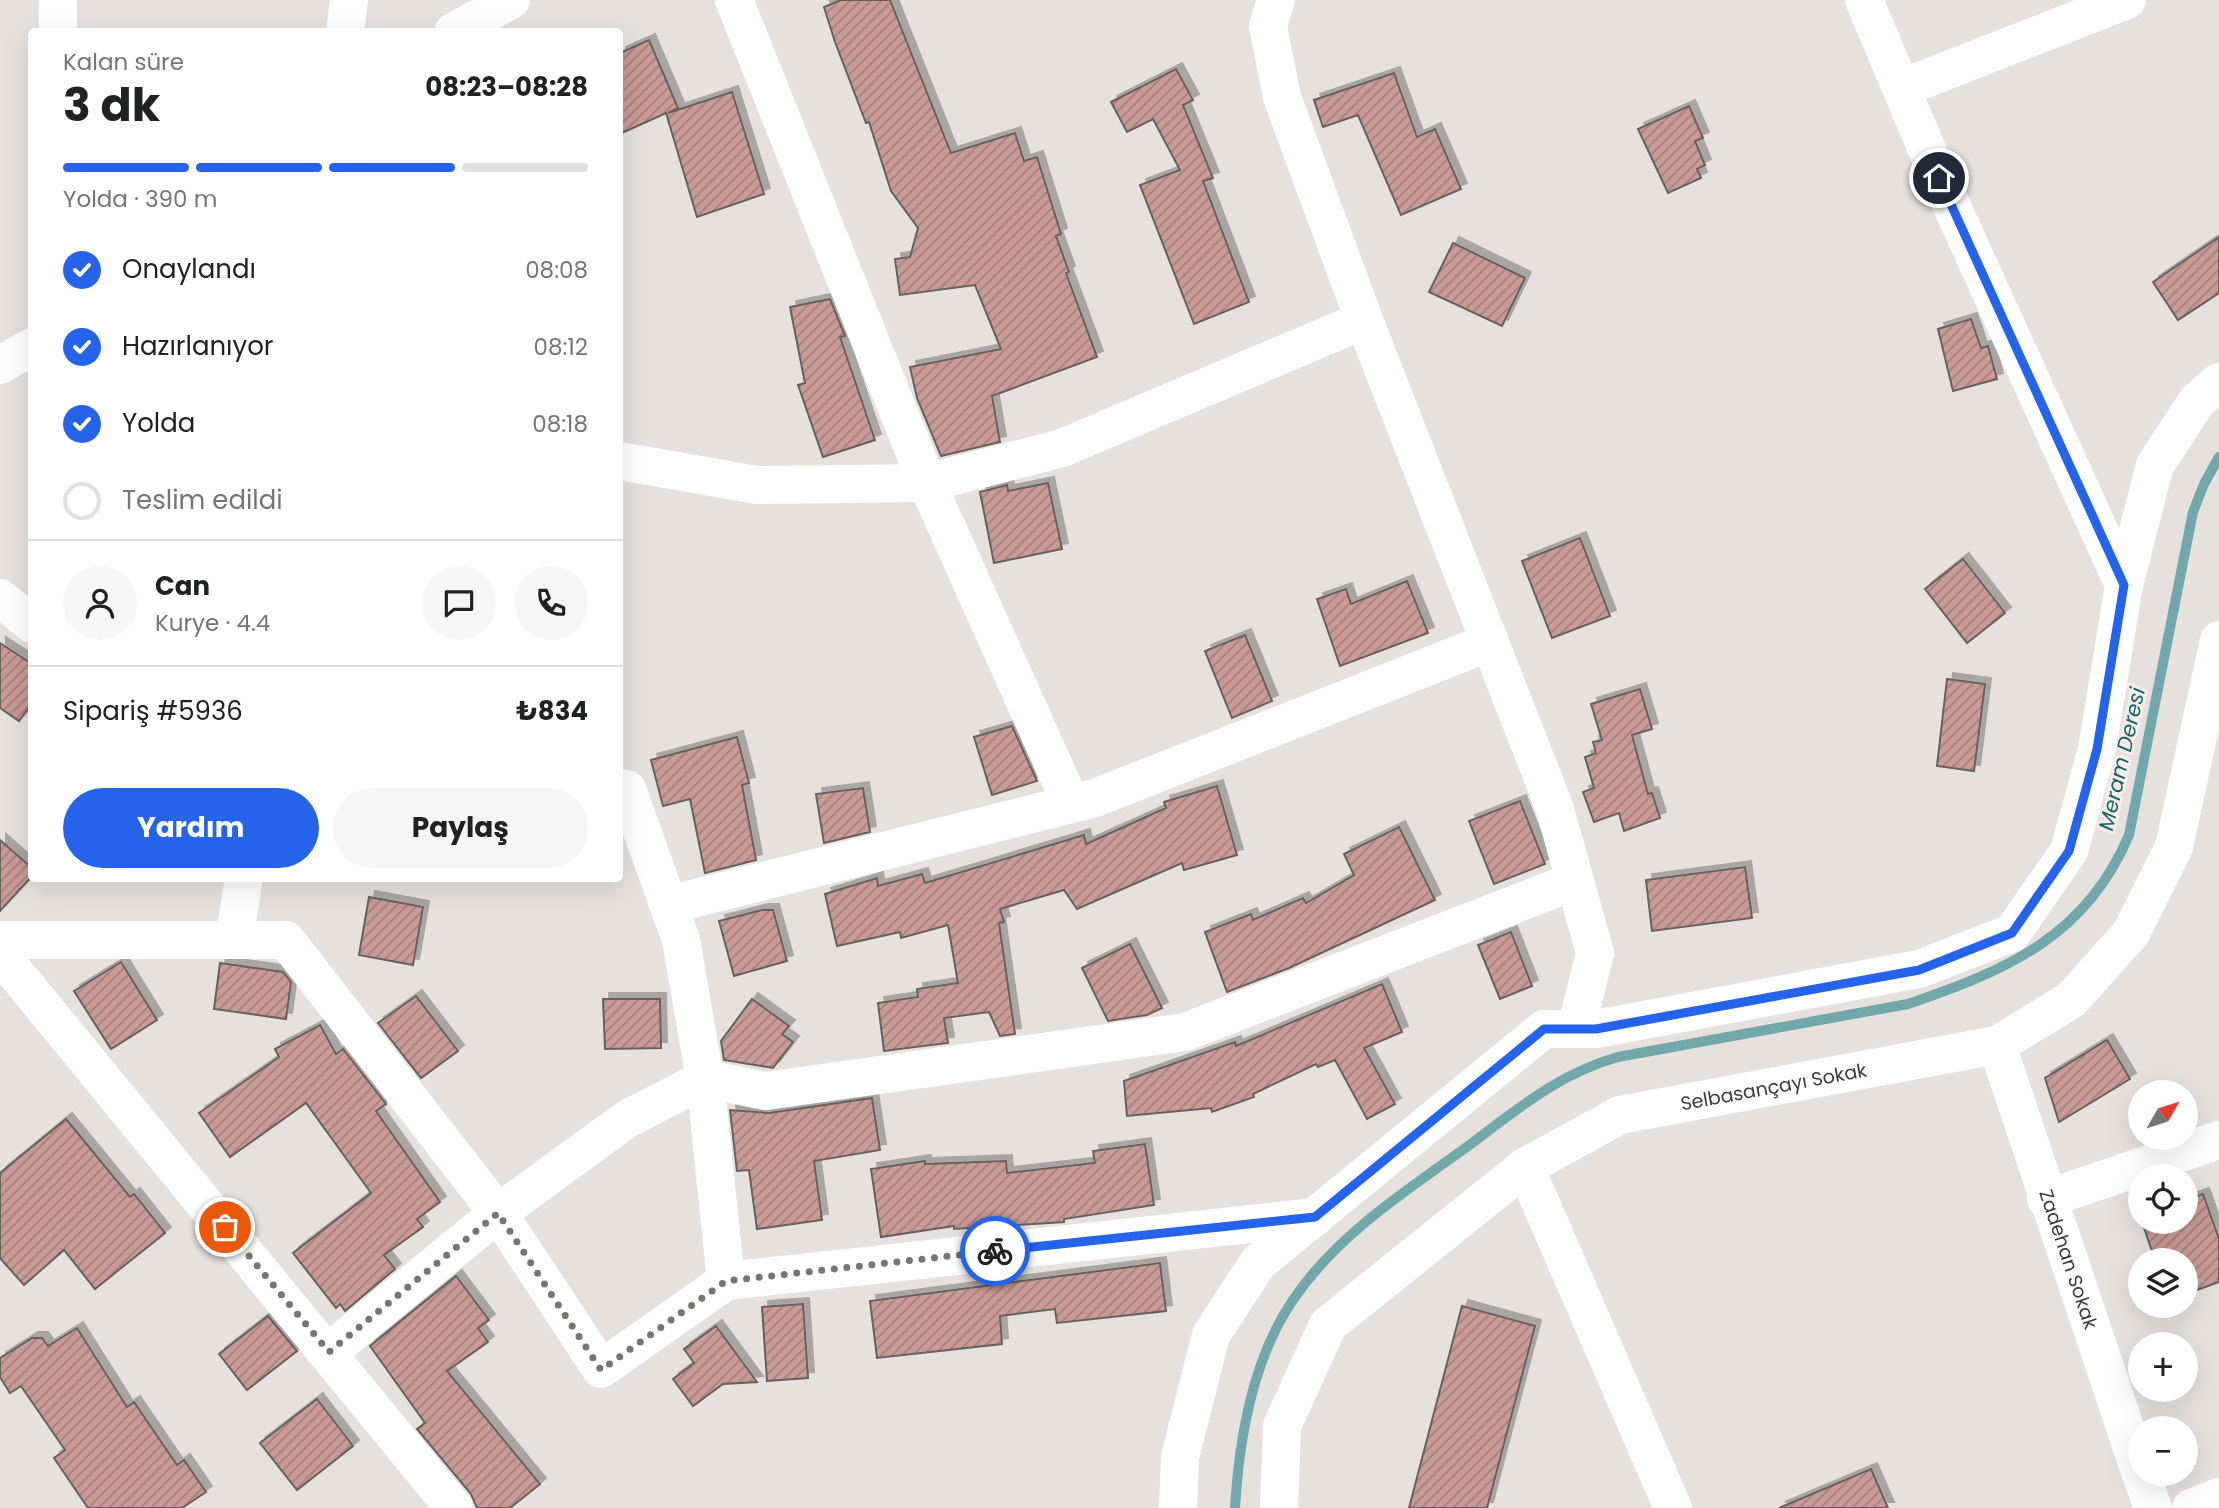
<!DOCTYPE html>
<html lang="tr">
<meta charset="utf-8">
<style>
:root{--surface:#fff;--page:#f6f6f6;--text:#202124;--muted:#757577;--line:#e0e0e0;--accent:#2563eb}
body{margin:0;font-family:Poppins,sans-serif;background:var(--page);color:var(--text);height:100vh;display:flex;flex-direction:column;font-size:26px;white-space:nowrap}
*{box-sizing:border-box;margin:0}
p{font-size:23px;color:var(--muted)}
.icon{flex:none;width:38px;height:38px;fill:none;stroke:currentColor;stroke-width:2;stroke-linecap:round;stroke-linejoin:round}
.map{position:relative;flex:1;overflow:hidden}
.side{position:absolute;left:28px;top:28px;width:595px;height:854px;display:flex;flex-direction:column;background:var(--surface);border-radius:7px;box-shadow:0 7px 28px #0002}
.side>*{flex:none}
.needle{width:46px;rotate:51deg}
.fabs{position:absolute;left:2128px;top:1080px;display:grid;gap:14px}
.fabs a{display:grid;place-items:center;width:70px;height:70px;border-radius:50%;background:var(--surface);box-shadow:0 7px 28px #0002;font-size:35px}
.pin{position:absolute;display:grid;place-items:center;width:60px;height:60px;color:#fff;margin:-30px;border:4px solid #fff;border-radius:50%;box-shadow:0 2px 7px #0007}
.courier{position:absolute;display:grid;place-items:center;width:70px;height:70px;margin:-35px;border:5px solid #2563eb;border-radius:50%;background:#fff;color:#222;box-shadow:0 2px 9px #0007}
.summary em{font-style:normal;font-weight:700}
.summary div{display:flex;flex-direction:column-reverse}
.summary{display:flex;align-items:center;justify-content:space-between;height:119px;padding:0 35px}
h1{font-size:46px;font-weight:700;line-height:52px}
.bar{display:grid;grid-template-columns:repeat(4,1fr);gap:10px 7px;align-content:center;height:84px;padding:0 35px}
.bar i{height:9px;border-radius:5px;background:var(--line)}
.bar .active{background:var(--accent)}
.bar p{grid-column:span 4}
.line{display:flex;align-items:center;gap:18px;padding:0 35px;border-top:2px solid var(--line)}
.line div{flex:1}
.round{display:grid;place-items:center;flex:none;width:74px;height:74px;border-radius:37px;background:var(--page)}
ol{padding:0 35px;list-style:none}
li{display:flex;align-items:center;gap:21px;height:77px}
li p{margin-inline-start:auto}
li .icon{padding:7px;border-radius:50%;background:var(--accent);color:#fff;stroke-width:4}
li:last-child{color:var(--muted)}
li i{width:38px;height:38px;border:4px solid var(--line);border-radius:50%}
.cta{display:flex;gap:14px;margin-top:auto;padding:14px 35px}
.cta a{flex:1;height:80px;border-radius:42px;background:var(--accent);color:#fff;font-size:28px;font-weight:700;line-height:80px;text-align:center}
.cta a+a{background:var(--page);color:var(--text)}
.map>svg:first-child{display:block}
.lines{fill:none;stroke-linecap:round;stroke-linejoin:round}
.stream{stroke:#72a7ab;stroke-width:10}
.building{fill:url(#building-hatch);stroke:#676160;stroke-width:2;filter:url(#shadow)}
.street{stroke:#fff;stroke-width:38}
.done{stroke:#787472;stroke-width:7;stroke-dasharray:0 12.6}
.route{stroke:#2563eb;stroke-width:9}
.labels{text-anchor:middle;stroke-width:6;stroke-linejoin:round;paint-order:stroke}
.street-label{font-size:19px;fill:#3c3938;stroke:#f5eeeb}
.water-label{font-size:21px;font-style:italic;fill:#196367;stroke:#f5eeeb}
</style>
<div class="map">
<svg width="2219" height="1508" viewBox="0 0 2219 1508">
<defs>
<pattern id="building-hatch" width="6" height="6" patternUnits="userSpaceOnUse" patternTransform="scale(1.75)"><rect width="6" height="6" fill="#ca9b95"/><path d="M-1 1l2-2M0 6l6-6M5 7l2-2" fill="none" stroke="#a57f7b"/></pattern>
<filter id="shadow"><feDropShadow dx="6" dy="-6" stdDeviation="0" flood-color="#0004"/></filter>
</defs>
<rect width="100%" height="100%" fill="#e7e1de"/>
<g class="lines">
<!-- stream -->
<path class="stream" d="M1235 1508C1239 1439 1253 1358 1293 1300 1336 1236 1403 1193 1464 1149 1514 1112 1557 1074 1618 1057L1908 1004C2007 970 2086 937 2129 835L2193 512 2204 484 2219 457"/>
</g>
<!-- building -->
<g class="building">
<path d="M841 0H890L951 153 1015 133 1024 161 1037 157 1061 234 1056 236 1069 272 1066 273 1097 357 992 396 1000 442 941 456 917 398 910 367 1001 349 975 285 900 295 895 259 910 257 918 228 891 191 869 122 866 123 835 42 824 7Z"/>
<path d="M649 40 678 108 668 113 732 92 764 194 697 217 666 113 620 134V53Z"/>
<path d="M1176 69 1193 100 1183 105 1213 178 1203 181 1249 302 1194 324 1140 185 1180 170 1153 119 1127 132 1111 102Z"/>
<path d="M1394 73 1417 137 1435 129 1461 189 1401 215 1358 115 1323 127 1314 100Z"/>
<path d="M1689 106 1703 138 1695 141 1705 165 1697 169 1701 178 1668 193 1638 129Z"/>
<path d="M2219 237V293L2178 320 2153 282Z"/>
<path d="M1453 243 1525 278 1502 326 1429 292Z"/>
<path d="M830 299 845 336 840 337 875 440 823 457 798 385 805 383 790 307Z"/>
<path d="M1971 319 1981 348 1988 346 1997 379 1953 391 1938 329Z"/>
<path d="M1048 483 1062 549 994 563 980 492 1007 485 1008 491Z"/>
<path d="M1580 538 1610 616 1552 638 1522 561Z"/>
<path d="M1963 559 2005 613 1967 643 1925 589Z"/>
<path d="M1407 581 1428 633 1340 666 1317 599 1346 589 1351 604Z"/>
<path d="M1245 635 1272 701 1232 718 1205 651Z"/>
<path d="M0 643 32 664V703L19 721 0 708Z"/>
<path d="M1947 679 1985 684 1974 771 1937 766Z"/>
<path d="M1640 689 1652 729 1632 735 1648 794 1652 793 1660 818 1624 831 1619 813 1594 822 1583 792 1594 788 1585 757 1596 753 1593 742 1602 740 1591 704Z"/>
<path d="M1012 726 1037 781 992 795 974 737Z"/>
<path d="M737 737 749 783 742 785 756 860 705 873 690 799 663 806 651 760Z"/>
<path d="M1217 786 1237 855 1184 870 1182 863 1077 909 1064 890 1000 909 1004 922 999 923 1015 1034 1000 1036 989 1012 944 1018 948 1043 884 1051 878 1003 918 997 917 989 958 983 948 925 901 938 900 932 837 946 825 894 877 878 878 886 922 874 925 883 1084 835 1086 844 1166 808 1164 802Z"/>
<path d="M863 788 870 832 824 843 816 794Z"/>
<path d="M1520 801 1545 864 1494 884 1469 821Z"/>
<path d="M1399 827 1435 900 1289 968 1227 992 1205 932 1251 914 1253 920 1303 898 1306 903 1354 875 1344 854Z"/>
<path d="M0 840 32 868V876L0 911Z"/>
<path d="M1745 867 1752 918 1652 931 1646 880Z"/>
<path d="M369 897 423 907 413 965 359 955Z"/>
<path d="M762 910H773L787 961 734 976 719 921Z"/>
<path d="M1511 932 1532 986 1500 999 1478 945Z"/>
<path d="M1130 944 1162 1008 1147 1015 1108 1021 1082 968Z"/>
<path d="M121 962 157 1020 111 1049 74 991Z"/>
<path d="M220 963 283 972 291 982 286 1019 214 1009Z"/>
<path d="M1382 984 1402 1032 1364 1048 1395 1104 1367 1119 1335 1060 1318 1067 1316 1064 1253 1094 1254 1097 1212 1112 1211 1108 1127 1116 1124 1081 1235 1042 1236 1046Z"/>
<path d="M416 996 458 1051 421 1078 378 1023Z"/>
<path d="M603 999H660L661 1048 605 1049Z"/>
<path d="M752 999 789 1026 782 1034 793 1042 773 1068 724 1060 721 1041Z"/>
<path d="M320 1025 336 1054 343 1049 386 1104 376 1111 440 1202 417 1219 423 1227 384 1255 395 1269 345 1311 340 1304 336 1308 293 1253 371 1193 306 1103 230 1157 199 1113 279 1057 275 1049Z"/>
<path d="M2107 1040 2130 1079 2059 1122 2045 1078Z"/>
<path d="M872 1098 880 1150 814 1161 822 1220 757 1229 749 1170 737 1171 730 1110 769 1113Z"/>
<path d="M66 1119 130 1197 134 1194 165 1233 95 1289 64 1250 24 1285 0 1258V1173Z"/>
<path d="M1145 1144 1154 1205 1064 1219V1222L954 1229V1226L881 1237 871 1169 925 1161V1164L1006 1161 1007 1173 1095 1163 1093 1151Z"/>
<path d="M2203 1194 2219 1239V1282L2186 1294V1260H2155L2142 1222H2186V1200Z"/>
<path d="M1160 1263 1166 1311 1057 1323 1055 1309 1000 1316 1002 1344 877 1358 870 1301Z"/>
<path d="M456 1276 489 1320 478 1328 488 1342 447 1371 540 1484 510 1508H477L471 1494 417 1429 425 1423 370 1346Z"/>
<path d="M803 1304 808 1378 767 1381 762 1307Z"/>
<path d="M1462 1306 1535 1326 1487 1508H1409Z"/>
<path d="M268 1316 297 1351 247 1390 219 1354Z"/>
<path d="M716 1326 757 1382 723 1384 693 1406 673 1379 694 1363 684 1349Z"/>
<path d="M77 1328 127 1407 134 1402 177 1465 184 1460 206 1492 182 1508H88L54 1458 65 1450 21 1386 10 1393 0 1377V1358L32 1338H42L48 1346Z"/>
<path d="M317 1399 353 1446 297 1490 260 1443Z"/>
<path d="M1871 1469 1888 1508H1779Z"/>
</g>
<g class="lines">
<!-- street -->
<g class="street">
<path d="M58 0V32"/>
<path d="M734 0 927 483 1071 804"/>
<path d="M1276 0 1268 26 1282 97 1364 320 1555 809 1595 953 1576 1029"/>
<path d="M1864 0 1939 178 2124 585"/>
<path d="M345 32 349 0"/>
<path d="M453 32 511 0"/>
<path d="M1902 88 2127 0"/>
<path d="M0 365 32 347"/>
<path d="M620 461 757 485 927 483 1062 448 1364 320"/>
<path d="M0 598 32 624"/>
<path d="M620 788 627 789 681 940 705 1079 726 1281"/>
<path d="M668 905 1095 798 1490 642"/>
<path d="M0 940H286L498 1213 601 1369 726 1281 1315 1217"/>
<path d="M234 940 244 878"/>
<path d="M0 954 454 1508"/>
<path id="s1" d="M1997 1045 2140 1472"/>
<path d="M1525 1167 1673 1508"/>
<path d="M2046 1199 2219 1140"/>
<path d="M329 1352 498 1213 627 1119 705 1079 766 1091 1185 1032 1575 881"/>
<path d="M2141 1474 2153 1508"/>
<path d="M1178 1508 1180 1457 1211 1335 1258 1263 1544 1029H1596L1919 969 2012 933 2069 851 2097 749 2124 585 2155 465 2197 401 2219 382"/>
<path id="s2" d="M1279 1508 1282 1426 1328 1325 1525 1167 1620 1115 1997 1045 2071 1000 2131 933 2174 847 2219 640"/>
<path d="M2191 1508 2219 1497"/>
</g>
</g>
<g class="lines">
<!-- done -->
<path class="done" d="M225 1227 329 1352 498 1213 601 1370 726 1281 995 1251"/>
<!-- route -->
<path class="route" d="M995 1251 1315 1217 1544 1029H1596L1919 970 2012 933 2069 851 2097 749 2124 585 1939 178"/>
</g>
<g class="labels">
<!-- street labels -->
<g class="street-label">
<text dy="7" stroke="none"><textPath href="#s2" startOffset="710">Selbasançayı Sokak</textPath></text>
<text dy="7" stroke="none"><textPath href="#s1" startOffset="226">Zadehan Sokak</textPath></text>
</g>
<!-- water labels -->
<g class="water-label">
<text transform="translate(2122 759) rotate(-77)" y="7">Meram Deresi</text>
</g>
</g>
</svg>
<div class="fabs">
<a><svg class="needle" viewBox="-14 -14 28 28"><path d="M0-13l5 13h-10z" fill="#e53935"/><path d="M0 13l5-13h-10z" fill="#757577"/></svg></a>
<a><svg class="icon" aria-label="locate" viewBox="0 0 24 24"><circle cx="12" cy="12" r="6"/><path d="M12 2v4M12 18v4M2 12h4M18 12h4"/></svg></a>
<a><svg class="icon" aria-label="layers" viewBox="0 0 24 24"><path d="M12 4l9 5-9 5-9-5zM3 14l9 5 9-5"/></svg></a>
<a>+</a>
<a>−</a>
</div>
<div class="pin" style="left:225px;top:1227px;background:#ea580c"><svg class="icon" aria-label="bag" viewBox="0 0 24 24"><path d="M5 8h14l-1 12H6zM9 8a3 3 0 0 1 6 0"/></svg></div>
<div class="pin" style="left:1939px;top:178px;background:#1f2937"><svg class="icon" aria-label="home" viewBox="0 0 24 24"><path d="M3 11l9-7 9 7M6 9v11h12V9"/></svg></div>
<div class="courier" style="left:995px;top:1251px"><svg class="icon" aria-label="bike" viewBox="0 0 24 24"><circle cx="6" cy="16" r="4"/><circle cx="18" cy="16" r="4"/><path d="M6 16l4-8h5l3 8M10 8l3 8H6M13 5h3"/></svg></div>
<section class="side">
<div class="summary"><div><h1>3 dk</h1><p>Kalan süre</p></div><em>08:23–08:28</em></div>
<div class="bar"><i class="active"></i><i class="active"></i><i class="active"></i><i></i><p>Yolda · 390 m</p></div>
<ol>
<li><svg class="icon" aria-label="check" viewBox="0 0 24 24"><path d="M5 12l5 5 9-10"/></svg>Onaylandı<p>08:08</p></li>
<li><svg class="icon" aria-label="check" viewBox="0 0 24 24"><path d="M5 12l5 5 9-10"/></svg>Hazırlanıyor<p>08:12</p></li>
<li><svg class="icon" aria-label="check" viewBox="0 0 24 24"><path d="M5 12l5 5 9-10"/></svg>Yolda<p>08:18</p></li>
<li><i></i>Teslim edildi</li>
</ol>
<div class="line" style="height:126px"><a class="round"><svg class="icon" aria-label="person" viewBox="0 0 24 24"><circle cx="12" cy="8" r="4"/><path d="M4 21q1-7 8-7t8 7"/></svg></a><div><b>Can</b><p>Kurye · 4.4</p></div><a class="round"><svg class="icon" aria-label="chat" viewBox="0 0 24 24"><path d="M4 5h16v11H9l-5 4z"/></svg></a><a class="round"><svg class="icon" aria-label="phone" viewBox="0 0 24 24"><path d="M5 4h4l2 5-3 2q2 4 5 5l2-3 5 2v4C11 20 4 13 5 4z"/></svg></a></div>
<div class="line" style="height:91px"><div>Sipariş #5936</div><b>₺834</b></div>
<div class="cta"><a>Yardım</a><a>Paylaş</a></div>
</section>
</div>
